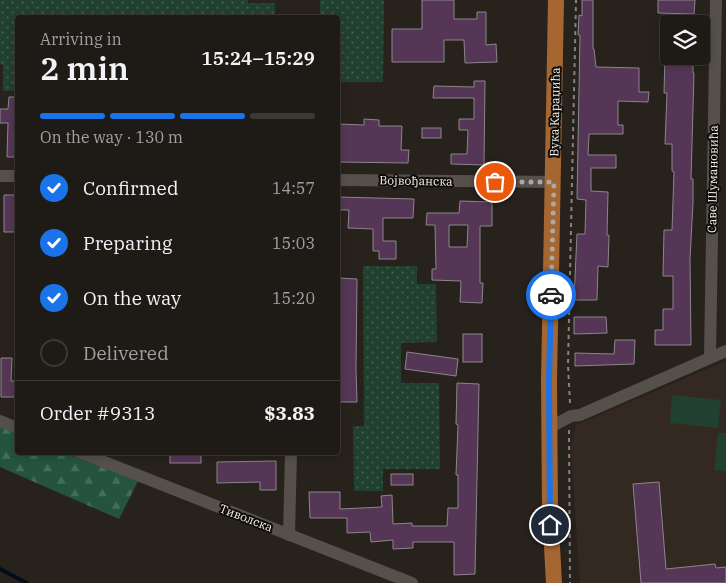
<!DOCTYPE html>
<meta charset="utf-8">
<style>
:root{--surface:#1e1a16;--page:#26231f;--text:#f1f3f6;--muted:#a1a1a1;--line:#3c3835;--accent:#1a73e8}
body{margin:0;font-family:"IBM Plex Serif",serif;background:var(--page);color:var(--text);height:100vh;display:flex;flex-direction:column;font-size:19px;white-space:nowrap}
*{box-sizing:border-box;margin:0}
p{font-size:16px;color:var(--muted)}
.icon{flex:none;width:28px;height:28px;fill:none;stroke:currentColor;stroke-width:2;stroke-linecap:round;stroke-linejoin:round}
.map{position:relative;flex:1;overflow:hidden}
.drawer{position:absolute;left:15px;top:15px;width:325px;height:440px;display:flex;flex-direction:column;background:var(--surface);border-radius:5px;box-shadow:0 2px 8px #0003,0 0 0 1px var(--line)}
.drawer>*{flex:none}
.tools{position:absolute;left:660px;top:15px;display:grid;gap:10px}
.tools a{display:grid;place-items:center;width:50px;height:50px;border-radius:5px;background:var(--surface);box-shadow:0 2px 8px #0003,0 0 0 1px var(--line);font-size:25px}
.pin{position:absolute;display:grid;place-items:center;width:42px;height:42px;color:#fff;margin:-21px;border:2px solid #fff;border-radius:50%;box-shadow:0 1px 5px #0007}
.courier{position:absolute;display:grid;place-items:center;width:50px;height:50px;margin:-25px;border:4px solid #1a73e8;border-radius:50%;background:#fff;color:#222;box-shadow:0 1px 6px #0007}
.summary em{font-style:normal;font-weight:600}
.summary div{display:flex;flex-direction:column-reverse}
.summary{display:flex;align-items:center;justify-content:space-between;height:85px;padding:0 25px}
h1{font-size:32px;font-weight:600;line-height:38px}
.bar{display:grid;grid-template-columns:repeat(4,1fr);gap:8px 5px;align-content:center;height:60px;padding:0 25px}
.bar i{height:6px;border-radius:4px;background:var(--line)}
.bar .selected{background:var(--accent)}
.bar p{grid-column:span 4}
.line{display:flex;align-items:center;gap:12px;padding:0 25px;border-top:1px solid var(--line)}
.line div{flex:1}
ol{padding:0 25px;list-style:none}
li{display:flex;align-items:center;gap:15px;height:55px}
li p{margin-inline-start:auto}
li .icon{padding:5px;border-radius:50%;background:var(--accent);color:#fff;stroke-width:4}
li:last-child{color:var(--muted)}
li i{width:28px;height:28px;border:2px solid var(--line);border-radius:50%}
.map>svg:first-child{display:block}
.built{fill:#342920}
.grass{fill:url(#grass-dots)}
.forest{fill:url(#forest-firs)}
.pitch{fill:#21402f}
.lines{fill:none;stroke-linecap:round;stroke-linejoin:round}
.stream{stroke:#000d1a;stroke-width:4}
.building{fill:#553656;stroke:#8c858c;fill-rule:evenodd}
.path{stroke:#88837f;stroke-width:2;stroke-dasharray:4 4;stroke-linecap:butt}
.minor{stroke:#56504a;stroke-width:12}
.major{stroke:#a56631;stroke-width:16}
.done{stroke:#ada8a4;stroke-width:5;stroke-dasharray:0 9}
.route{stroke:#1a73e8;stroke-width:6}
.labels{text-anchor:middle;stroke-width:4;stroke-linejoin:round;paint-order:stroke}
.street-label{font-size:12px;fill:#f4f0ed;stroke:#0f0c0a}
</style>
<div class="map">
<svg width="726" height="583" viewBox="0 0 726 583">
<defs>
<pattern id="grass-dots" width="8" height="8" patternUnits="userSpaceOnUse" patternTransform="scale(1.25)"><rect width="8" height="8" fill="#21402f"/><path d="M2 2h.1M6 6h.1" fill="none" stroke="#425c4d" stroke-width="1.8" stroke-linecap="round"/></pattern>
<pattern id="forest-firs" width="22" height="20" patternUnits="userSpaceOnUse" patternTransform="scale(1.25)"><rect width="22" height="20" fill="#24543c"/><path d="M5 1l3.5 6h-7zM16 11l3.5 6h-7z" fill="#446d58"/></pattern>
</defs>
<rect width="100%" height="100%" fill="#28221d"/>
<!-- built -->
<path class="built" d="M726 361V583H580L571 449 576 425Z"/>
<!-- grass -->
<g class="grass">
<path d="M0 0H248V3H275V16H287L286 17 18 18 17 91H3V65L0 64Z"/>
<path d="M320 0H384L383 82H338V18L320 17Z"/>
<path d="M363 266H417V284H436L437 342 401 343V383H439L440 469H383V491H354L353 426H364Z"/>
</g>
<!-- forest -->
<path class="forest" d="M0 426 17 433 18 452 65 453 138 481 119 519 0 467Z"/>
<!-- pitch -->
<g class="pitch">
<path d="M672 395 721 400 718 428 670 423Z"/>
<path d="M718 433H726V471L714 470Z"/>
</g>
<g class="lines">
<!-- stream -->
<path class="stream" d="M0 569 27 583"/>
</g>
<!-- building -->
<g class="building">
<path d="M422 0H454V19H477V12H486V45L496 44 497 62 465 63 464 40H444V62H392V29H422Z"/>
<path d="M582 0H593V49H594L596 67 639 68V92H649L648 102 618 101V125H623V134H589L588 155H616V168H591V191L608 192 607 235H609L608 267 598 266 597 300H574L577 234H585L586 200 577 199 580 35H578L579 15 582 16Z"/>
<path d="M658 0H695L694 14 658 13Z"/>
<path d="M665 56H693V73H694L691 179H693V203L690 259 691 345H655V330H663V309H673V276H663L664 230H672L674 172 672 171V144H665L667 93H664Z"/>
<path d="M474 81H485L484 165 451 164V154H467L468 130H459V119H474V98H433L434 86 474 87Z"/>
<path d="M9 97H18V157H7L8 123H0V109H8Z"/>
<path d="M364 119 379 120V126H402L401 150H409L408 163 338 162V124L364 125Z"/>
<rect x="422" y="128" width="19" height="10"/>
<path d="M4 195H18L17 232H4Z"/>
<path d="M338 197 414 199 413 218H383V241H396V259H379V251H373V229L348 228 349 210H338Z"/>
<path d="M460 201 492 202V226H480V283H483L482 303 460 302 461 281 432 280V269H436L435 225H426L427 213H459ZM449 225H468L467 247H449Z"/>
<path d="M338 278 357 279 356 369 357 402H338Z"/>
<path d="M574 317H606L607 333 574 334Z"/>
<rect x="463" y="334" width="19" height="28"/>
<path d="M615 340H635L634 364 575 366V353L614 354Z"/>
<path d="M407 352 458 359 456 376 405 369Z"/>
<path d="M1 358H12L11 381H18V397H1Z"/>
<path d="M457 383 479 384 475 574 454 575V542H413V548L393 549V540L371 542 370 532 347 533V518H310L309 492H340V509L382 507 381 496 392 495 393 524 412 523V526H447L448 508H458V475H456L458 425 456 424Z"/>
<rect x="170" y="452" width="31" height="11"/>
<path d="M276 461V490H260V482L217 483V462Z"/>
<rect x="391" y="474" width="22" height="11"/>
<path d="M659 482 666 569 715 564 716 568 726 567V583H641L633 484Z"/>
</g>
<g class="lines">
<!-- path -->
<g class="path">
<path d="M570 403 568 365 576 0"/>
<path d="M569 430 570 583"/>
</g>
<!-- minor -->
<g class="minor">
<path d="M0 176H18"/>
<path d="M338 180 554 182"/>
<path d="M710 357 716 0"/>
<path d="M0 421 18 428"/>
<path d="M549 428 571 416 580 415 726 351"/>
<path d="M79 452 412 583"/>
<path d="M289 535 291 452"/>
</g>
<!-- major -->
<path class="major" d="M554 583 550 511 549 381 556 0"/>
</g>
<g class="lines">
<!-- done -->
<path class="done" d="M495 182H554L551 295"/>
<!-- route -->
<path class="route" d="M550 525 549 381 551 295"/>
</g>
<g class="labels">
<!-- street labels -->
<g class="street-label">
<text transform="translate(555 112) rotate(-89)" y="4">Вука Караџића</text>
<text transform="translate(713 179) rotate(-89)" y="4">Саве Шумановића</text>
<text transform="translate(416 181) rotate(1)" y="4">Војвођанска</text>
<text transform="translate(246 518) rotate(21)" y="4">Тиволска</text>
</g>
</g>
</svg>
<div class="tools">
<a><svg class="icon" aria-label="layers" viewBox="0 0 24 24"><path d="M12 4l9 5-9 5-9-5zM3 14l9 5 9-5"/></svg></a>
</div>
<div class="pin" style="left:495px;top:182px;background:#ea580c"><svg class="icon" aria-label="bag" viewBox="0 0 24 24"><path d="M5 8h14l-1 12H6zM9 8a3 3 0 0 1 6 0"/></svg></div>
<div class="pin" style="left:550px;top:525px;background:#1f2937"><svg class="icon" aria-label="home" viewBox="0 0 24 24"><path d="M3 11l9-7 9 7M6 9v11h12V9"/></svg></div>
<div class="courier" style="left:551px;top:295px"><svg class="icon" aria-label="car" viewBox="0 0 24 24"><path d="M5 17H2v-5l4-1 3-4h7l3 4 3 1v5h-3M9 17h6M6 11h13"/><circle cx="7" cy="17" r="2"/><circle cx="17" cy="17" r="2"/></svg></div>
<section class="drawer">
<div class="summary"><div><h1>2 min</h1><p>Arriving in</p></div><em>15:24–15:29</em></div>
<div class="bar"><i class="selected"></i><i class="selected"></i><i class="selected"></i><i></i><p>On the way · 130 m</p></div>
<ol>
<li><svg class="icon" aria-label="check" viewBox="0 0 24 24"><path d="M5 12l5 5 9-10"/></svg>Confirmed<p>14:57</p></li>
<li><svg class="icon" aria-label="check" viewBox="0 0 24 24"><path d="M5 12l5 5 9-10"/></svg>Preparing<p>15:03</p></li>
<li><svg class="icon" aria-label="check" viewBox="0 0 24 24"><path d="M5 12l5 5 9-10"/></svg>On the way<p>15:20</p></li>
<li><i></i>Delivered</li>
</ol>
<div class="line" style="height:65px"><div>Order #9313</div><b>$3.83</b></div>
</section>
</div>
